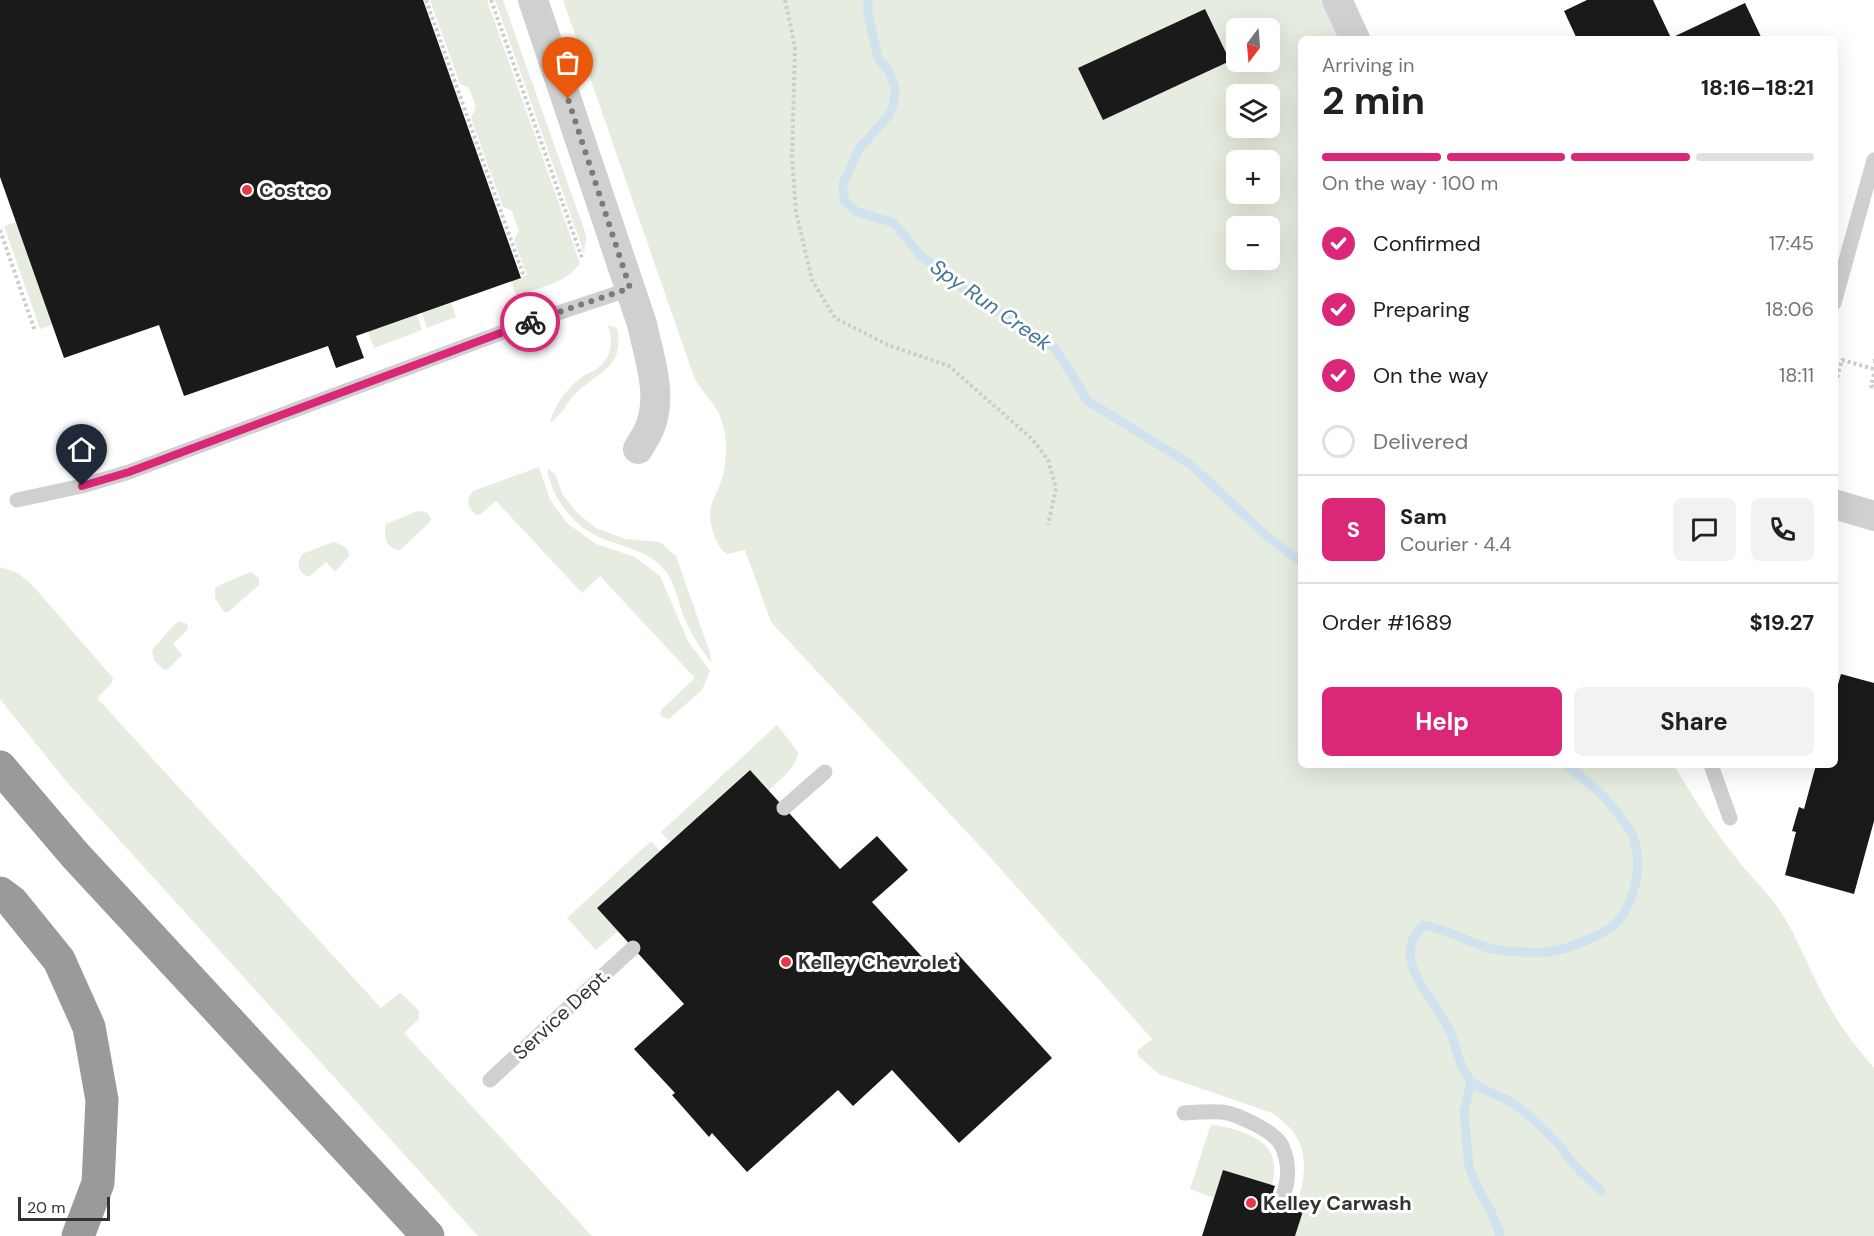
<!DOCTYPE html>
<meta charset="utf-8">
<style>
:root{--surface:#fff;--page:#f2f2f2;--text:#202124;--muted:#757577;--line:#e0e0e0;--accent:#db2777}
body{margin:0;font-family:"DM Sans",sans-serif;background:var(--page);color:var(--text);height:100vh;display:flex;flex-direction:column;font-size:22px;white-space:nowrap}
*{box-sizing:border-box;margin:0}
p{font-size:20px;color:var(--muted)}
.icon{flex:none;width:33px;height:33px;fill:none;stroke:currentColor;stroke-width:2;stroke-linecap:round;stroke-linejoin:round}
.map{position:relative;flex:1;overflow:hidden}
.panel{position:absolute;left:1298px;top:36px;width:540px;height:732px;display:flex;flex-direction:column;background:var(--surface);border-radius:9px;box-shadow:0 6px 24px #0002}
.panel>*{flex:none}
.needle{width:39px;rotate:196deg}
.controls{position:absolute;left:1226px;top:18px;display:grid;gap:12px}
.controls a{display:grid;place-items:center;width:54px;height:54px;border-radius:9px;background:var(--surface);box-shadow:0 6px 24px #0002;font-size:30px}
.scale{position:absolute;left:18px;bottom:15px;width:92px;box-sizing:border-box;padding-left:6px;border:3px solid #333;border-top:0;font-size:16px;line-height:21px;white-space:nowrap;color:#333;-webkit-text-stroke:4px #fff;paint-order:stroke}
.pin{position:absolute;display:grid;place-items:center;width:51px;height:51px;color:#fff;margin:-62px -26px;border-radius:50% 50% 50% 0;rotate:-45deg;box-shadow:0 0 6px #0007}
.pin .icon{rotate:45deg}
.courier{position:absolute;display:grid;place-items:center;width:60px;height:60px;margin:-30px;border:4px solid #db2777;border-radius:50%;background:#fff;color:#222;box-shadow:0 2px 8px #0007}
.headline em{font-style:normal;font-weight:700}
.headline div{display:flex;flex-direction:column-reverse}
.headline{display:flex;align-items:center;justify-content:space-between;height:102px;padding:0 24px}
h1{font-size:39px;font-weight:700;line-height:45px}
.bar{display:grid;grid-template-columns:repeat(4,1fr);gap:9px 6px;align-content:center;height:72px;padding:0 24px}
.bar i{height:8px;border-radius:4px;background:var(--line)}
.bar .active{background:var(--accent)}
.bar p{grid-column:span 4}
.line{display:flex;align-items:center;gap:15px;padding:0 24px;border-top:2px solid var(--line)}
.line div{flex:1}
.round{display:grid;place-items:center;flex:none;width:63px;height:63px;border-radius:9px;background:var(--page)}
ol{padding:0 24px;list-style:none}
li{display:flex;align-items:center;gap:18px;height:66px}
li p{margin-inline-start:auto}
li .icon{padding:6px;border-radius:50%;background:var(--accent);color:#fff;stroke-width:4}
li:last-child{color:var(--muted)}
li i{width:33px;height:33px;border:3px solid var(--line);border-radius:50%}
.primary-button{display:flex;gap:12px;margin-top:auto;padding:12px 24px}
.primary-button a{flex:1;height:69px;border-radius:9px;background:var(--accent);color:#fff;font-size:24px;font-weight:700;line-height:69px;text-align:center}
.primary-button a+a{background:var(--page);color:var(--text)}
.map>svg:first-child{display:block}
.green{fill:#e6ecdf;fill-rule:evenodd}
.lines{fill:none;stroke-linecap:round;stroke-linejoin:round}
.stream{stroke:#cfe2ee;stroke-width:9}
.building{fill:#1a1a1a}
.path{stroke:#cdcdcd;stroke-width:4;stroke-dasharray:3 3;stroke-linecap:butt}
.service{stroke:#d0d0d0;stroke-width:15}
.minor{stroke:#d0d0d0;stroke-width:30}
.motorway{stroke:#9a9a9a;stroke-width:33}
.done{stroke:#7a7a7a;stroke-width:6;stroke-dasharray:0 10.8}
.route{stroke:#db2777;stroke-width:8}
.poi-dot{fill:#e63946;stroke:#fff;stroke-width:2}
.labels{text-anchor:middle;stroke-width:6;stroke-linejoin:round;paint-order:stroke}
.poi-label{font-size:20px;font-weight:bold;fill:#333;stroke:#fff;text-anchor:start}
.street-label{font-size:20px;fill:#333;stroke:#fff}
.water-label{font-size:21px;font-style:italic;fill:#3f7597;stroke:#fff}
</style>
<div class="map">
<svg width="1874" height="1236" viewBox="0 0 1874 1236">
<rect width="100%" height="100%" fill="#fff"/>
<!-- green -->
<g class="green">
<path d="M430 0H487L580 263C567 284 538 288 516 295L511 281 527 275 514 240 519 231 512 211 503 207 471 118 476 107 469 88 460 84Z"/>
<path d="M495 0H503L585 232 586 240 584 253Z"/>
<path d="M563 0H1321L1339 39H1300V765H1674C1694 799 1715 832 1740 863 1754 880 1769 894 1781 912 1797 937 1807 964 1820 989 1834 1018 1853 1044 1874 1068V1236H1295L1303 1208 1297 1206C1308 1166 1310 1138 1272 1113L1159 1074 1139 1057 1137 1051 1152 1039 990 857 771 622 745 550 727 554C720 550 717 542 714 535 702 499 722 497 725 464 728 445 725 421 714 405 706 394 698 387 693 374ZM1236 28H1269V62H1236ZM1236 94H1269V128H1236ZM1236 160H1269V194H1236ZM1236 226H1269V260H1236Z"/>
<path d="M17 222 52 325 40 329 4 226Z"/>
<path d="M451 303 456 317 427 328 422 313Z"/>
<path d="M417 315 422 330 374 348 368 331Z"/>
<path d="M608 325 617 328C625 369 598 371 575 394 565 404 563 414 550 423 554 406 568 387 582 377 587 373 594 372 598 368 613 356 613 341 608 325Z"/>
<path d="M539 467 550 500 568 524 596 544 635 557 660 576 688 641 710 671 702 690 669 719 662 717 660 714 661 710 695 678 600 576 582 593 496 501 481 514 477 515C467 509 466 499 473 491Z"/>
<path d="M547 468 555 474 563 495 577 513 596 528 625 539 660 542 676 556 710 653 711 662C699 647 690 632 683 615 678 600 674 580 663 568 647 551 627 548 606 540 575 529 552 500 547 468Z"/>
<path d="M418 511C426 511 429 513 431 520L429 523 400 550C386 550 383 535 386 524Z"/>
<path d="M333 542C341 544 349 547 349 556L335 572 326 562 310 576H306C297 570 297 563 302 554Z"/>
<path d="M0 567 18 573 34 587 113 678 111 684 97 698 381 1008 399 993 402 994 419 1011V1019L404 1033 592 1236H478L66 781 0 699Z"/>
<path d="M251 572 259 578V585L228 612H224L215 598V588L220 585Z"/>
<path d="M180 621 187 624 188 629 173 644 182 655 168 669 164 670 154 660 152 650 174 625Z"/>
<path d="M777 725 798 752C796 769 780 779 768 791L749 770 670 842 661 832Z"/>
<path d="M651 841 660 851 597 908 618 931 596 950 567 918Z"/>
<path d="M1216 1125C1251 1133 1283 1142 1272 1185L1223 1170 1214 1198 1190 1189 1209 1130 1211 1126Z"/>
</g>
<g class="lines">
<!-- stream -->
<g class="stream">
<path d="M868 0V14L878 58 889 71 895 88 894 102 889 115 859 149 843 184 844 200 855 211 894 223 920 255 970 294 1054 347 1088 401 1191 465 1269 538 1300 561"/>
<path d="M1566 765C1589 783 1605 795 1622 819 1625 824 1630 829 1632 834 1643 862 1637 898 1618 921 1608 934 1563 951 1547 952 1528 953 1497 952 1479 945 1458 937 1446 929 1423 925 1387 961 1437 999 1451 1034 1457 1049 1459 1067 1470 1080 1481 1092 1502 1095 1514 1104 1529 1115 1545 1130 1558 1144 1564 1150 1567 1157 1572 1162 1581 1173 1592 1182 1601 1191"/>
<path d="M1471 1081 1464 1112 1469 1166 1477 1187 1489 1207 1500 1233 1499 1236"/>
</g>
</g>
<!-- building -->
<g class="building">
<path d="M0 0H423L521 278 356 336 364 358 336 368 328 346 184 396 159 325 64 358 0 177Z"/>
<path d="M1587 0H1653L1671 38 1745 3 1762 39H1577L1564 11Z"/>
<path d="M1205 9 1230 61 1103 120 1078 68Z"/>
<path d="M1841 674 1874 683V821L1854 894 1785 875 1796 832 1792 831 1799 807 1804 809 1816 765H1834V698Z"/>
<path d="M750 770 840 869 877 836 908 870 872 902 935 971 956 952 1052 1058 959 1143 892 1070 853 1106 838 1090 747 1172 712 1133 709 1137 672 1095 675 1093 634 1049 684 1004 597 908Z"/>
<path d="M1223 1170 1275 1186 1271 1198 1304 1208 1295 1236H1202Z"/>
</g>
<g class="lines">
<!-- path -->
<g class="path">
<path d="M426 0 524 277"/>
<path d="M491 0 582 258"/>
<path d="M785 0 795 47 792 157 796 212 812 280 835 318 888 345 949 366 1032 439 1048 460 1056 488 1048 525"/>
<path d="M0 230 35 331"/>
<path d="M1873 361H1874"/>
<path d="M1874 374 1871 386 1874 387"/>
<path d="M1834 389 1842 360 1874 369"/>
</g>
<!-- service -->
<g class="service">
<path d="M1834 303 1874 160"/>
<path d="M17 500 82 486 129 472 525 324 630 289"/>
<path d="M1711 765 1730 818"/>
<path d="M784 808 825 772"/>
<path d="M490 1080 633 948"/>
<path d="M1184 1113C1196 1112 1209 1111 1222 1112 1237 1114 1275 1131 1282 1146 1290 1164 1289 1183 1281 1201"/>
</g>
<!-- minor -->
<g class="minor">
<path d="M533 0 642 324C649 357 663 395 650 427 647 435 642 442 638 449"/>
<path d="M1337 0 1355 39"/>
<path d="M1834 504 1874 516"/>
</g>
<!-- motorway -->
<g class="motorway">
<path d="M0 767 75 855 428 1236"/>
<path d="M0 893 12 902 59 960 89 1027 102 1100 98 1183 78 1236"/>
</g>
</g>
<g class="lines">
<!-- done -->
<path class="done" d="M530 322 630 288 568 99"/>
<!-- route -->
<path class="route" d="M82 486 129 472 530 322"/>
</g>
<!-- markers -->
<g class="poi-dot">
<circle cx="247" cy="190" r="6"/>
<circle cx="786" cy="962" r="6"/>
<circle cx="1251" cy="1203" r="6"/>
</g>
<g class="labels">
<!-- poi labels -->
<g class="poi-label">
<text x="259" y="197">Costco</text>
<text x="798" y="969">Kelley Chevrolet</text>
<text x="1263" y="1210">Kelley Carwash</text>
</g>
<!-- street labels -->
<g class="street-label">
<text transform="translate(561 1014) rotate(-43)" y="7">Service Dept.</text>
</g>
<!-- water labels -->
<g class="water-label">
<text transform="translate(991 305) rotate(35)" y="7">Spy Run Creek</text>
</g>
</g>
</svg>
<div class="controls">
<a><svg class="needle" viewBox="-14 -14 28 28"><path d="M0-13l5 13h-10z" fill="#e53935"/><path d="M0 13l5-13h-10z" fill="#757577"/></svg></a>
<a><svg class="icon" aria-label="layers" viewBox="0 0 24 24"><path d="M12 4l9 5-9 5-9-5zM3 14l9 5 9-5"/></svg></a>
<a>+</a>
<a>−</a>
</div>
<div class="scale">20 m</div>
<div class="pin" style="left:568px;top:99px;background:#ea580c"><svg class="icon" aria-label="bag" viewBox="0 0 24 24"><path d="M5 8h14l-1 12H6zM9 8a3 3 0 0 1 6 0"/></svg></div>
<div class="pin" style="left:82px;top:486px;background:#1f2937"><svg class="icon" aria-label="home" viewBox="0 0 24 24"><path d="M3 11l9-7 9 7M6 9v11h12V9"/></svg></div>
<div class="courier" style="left:530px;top:322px"><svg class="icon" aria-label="bike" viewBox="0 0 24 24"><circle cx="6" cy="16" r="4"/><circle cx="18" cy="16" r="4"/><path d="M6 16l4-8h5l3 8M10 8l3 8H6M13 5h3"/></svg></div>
<section class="panel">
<div class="headline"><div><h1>2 min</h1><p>Arriving in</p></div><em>18:16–18:21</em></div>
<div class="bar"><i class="active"></i><i class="active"></i><i class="active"></i><i></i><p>On the way · 100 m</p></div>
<ol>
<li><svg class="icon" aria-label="check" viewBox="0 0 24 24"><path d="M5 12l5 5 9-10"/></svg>Confirmed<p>17:45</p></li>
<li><svg class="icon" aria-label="check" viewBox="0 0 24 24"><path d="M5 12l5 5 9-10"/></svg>Preparing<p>18:06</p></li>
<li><svg class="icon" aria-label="check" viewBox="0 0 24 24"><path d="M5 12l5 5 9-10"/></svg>On the way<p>18:11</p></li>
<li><i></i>Delivered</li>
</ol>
<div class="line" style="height:108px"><b class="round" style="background:var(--accent);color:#fff">S</b><div><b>Sam</b><p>Courier · 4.4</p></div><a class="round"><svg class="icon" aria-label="chat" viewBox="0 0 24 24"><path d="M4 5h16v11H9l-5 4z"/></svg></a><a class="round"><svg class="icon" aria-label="phone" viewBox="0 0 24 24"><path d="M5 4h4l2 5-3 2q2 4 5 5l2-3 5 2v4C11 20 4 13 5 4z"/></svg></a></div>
<div class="line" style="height:78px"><div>Order #1689</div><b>$19.27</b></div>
<div class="primary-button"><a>Help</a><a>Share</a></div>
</section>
</div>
